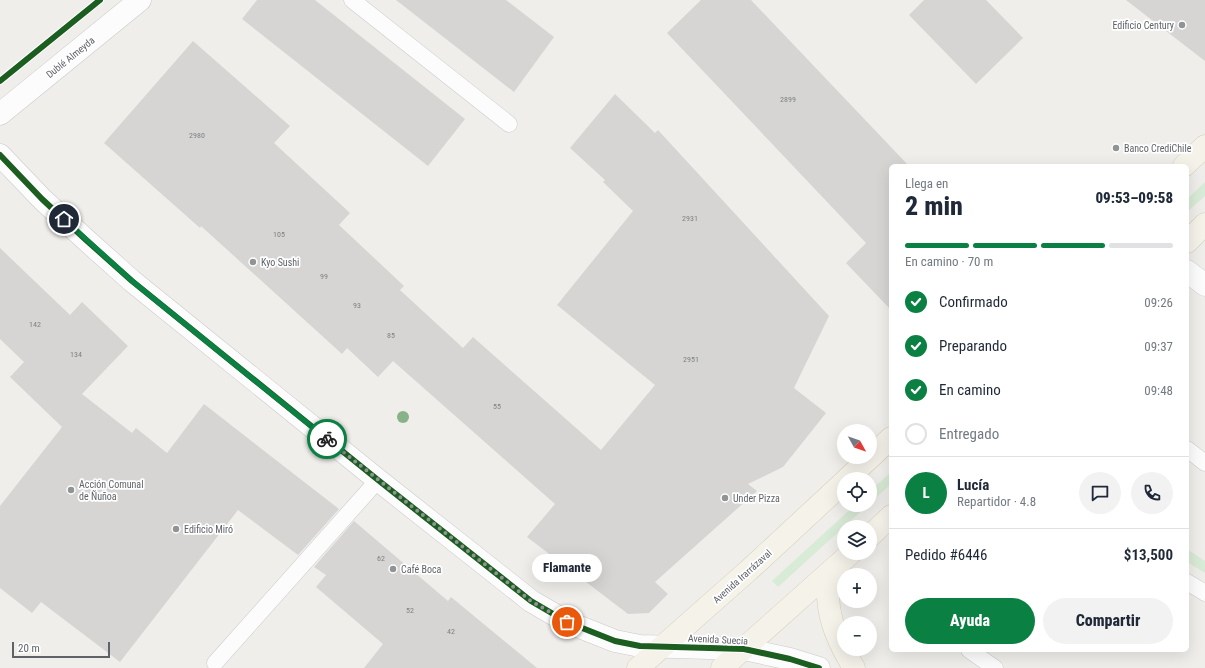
<!DOCTYPE html>
<html lang="es">
<meta charset="utf-8">
<style>
:root{--surface:#fff;--page:#f2f2f3;--text:#1f2937;--muted:#747a83;--line:#e0e1e3;--accent:#0b8043}
body{margin:0;font-family:"Roboto Condensed",sans-serif;background:var(--page);color:var(--text);height:100vh;display:flex;flex-direction:column;font-size:15px;white-space:nowrap}
*{box-sizing:border-box;margin:0}
p{font-size:13px;color:var(--muted)}
.icon{flex:none;width:22px;height:22px;fill:none;stroke:currentColor;stroke-width:2;stroke-linecap:round;stroke-linejoin:round}
.map{position:relative;flex:1;overflow:hidden}
.sheet{position:absolute;left:889px;top:164px;width:300px;height:488px;display:flex;flex-direction:column;background:var(--surface);border-radius:6px;box-shadow:0 4px 16px #0002}
.sheet>*{flex:none}
.needle{width:26px;rotate:130deg}
.controls{position:absolute;left:837px;top:424px;display:grid;gap:8px}
.controls a{display:grid;place-items:center;width:40px;height:40px;border-radius:50%;background:var(--surface);box-shadow:0 4px 16px #0002;font-size:20px}
.scale{position:absolute;left:12px;bottom:10px;width:98px;box-sizing:border-box;padding-left:4px;border:2px solid #5f6368;border-top:0;font-size:11px;line-height:14px;white-space:nowrap;color:#5f6368;-webkit-text-stroke:3px #fff;paint-order:stroke}
.pin{position:absolute;display:grid;place-items:center;width:34px;height:34px;color:#fff;margin:-17px;border:2px solid #fff;border-radius:50%;box-shadow:0 1px 4px #0007}
.courier{position:absolute;display:grid;place-items:center;width:40px;height:40px;margin:-20px;border:3px solid #0b8043;border-radius:50%;background:#fff;color:#222;box-shadow:0 1px 5px #0007}
.bubble{position:absolute;height:28px;border-radius:14px;background:var(--surface);box-shadow:0 4px 16px #0002;font-size:13px;font-weight:800;line-height:28px;text-align:center}
.headline em{font-style:normal;font-weight:800}
.headline div{display:flex;flex-direction:column-reverse}
.headline{display:flex;align-items:center;justify-content:space-between;height:68px;padding:0 16px}
h1{font-size:26px;font-weight:800;line-height:30px}
.bar{display:grid;grid-template-columns:repeat(4,1fr);gap:6px 4px;align-content:center;height:48px;padding:0 16px}
.bar i{height:5px;border-radius:3px;background:var(--line)}
.bar .active{background:var(--accent)}
.bar p{grid-column:span 4}
.line{display:flex;align-items:center;gap:10px;padding:0 16px;border-top:1px solid var(--line)}
.line div{flex:1}
.round{display:grid;place-items:center;flex:none;width:42px;height:42px;border-radius:21px;background:var(--page)}
ol{padding:0 16px;list-style:none}
li{display:flex;align-items:center;gap:12px;height:44px}
li p{margin-inline-start:auto}
li .icon{padding:4px;border-radius:50%;background:var(--accent);color:#fff;stroke-width:4}
li:last-child{color:var(--muted)}
li i{width:22px;height:22px;border:2px solid var(--line);border-radius:50%}
.action{display:flex;gap:8px;margin-top:auto;padding:8px 16px}
.action a{flex:1;height:46px;border-radius:24px;background:var(--accent);color:#fff;font-size:16px;font-weight:800;line-height:46px;text-align:center}
.action a+a{background:var(--page);color:var(--text)}
.map>svg:first-child{display:block}
.green{fill:#d8ebd6}
.building{fill:#d6d5d3}
.lines{fill:none;stroke-linecap:round;stroke-linejoin:round}
.lane-casing{stroke:#cbcccc;stroke-width:17}
.street-casing{stroke:#cbcccc;stroke-width:23}
.secondary-casing{stroke:#cacacb;stroke-width:23}
.primary-casing{stroke:#d7ceb8;stroke-width:23}
.lane{stroke:#fdfcfc;stroke-width:16}
.street{stroke:#fdfcfc;stroke-width:22}
.secondary{stroke:#fdfcfc;stroke-width:22}
.primary{stroke:#f4f2e9;stroke-width:22}
.cycleway-casing{stroke:#fff;stroke-width:8}
.cycleway{stroke:#1b5e20;stroke-width:6}
.tree{fill:#88b388}
.done{stroke:#919496;stroke-width:4;stroke-dasharray:0 7.2}
.route{stroke:#0b8043;stroke-width:5}
.poi-dot{fill:#919496;stroke:#fff;stroke-width:1.5}
.labels{text-anchor:middle;stroke-width:3.5;stroke-linejoin:round;paint-order:stroke}
.number-label{font-size:8px;fill:#7e8184}
.poi-label{font-size:10px;fill:#5f6368;stroke:#fff;text-anchor:start}
.street-label{font-size:10px;fill:#5f6368;stroke:#fff}
</style>
<div class="map">
<svg width="1205" height="668" viewBox="0 0 1205 668">
<rect width="100%" height="100%" fill="#efeeea"/>
<!-- green -->
<g class="green">
<path d="M1205 182V196L1187 212V199Z"/>
<path d="M891 472V484L870 503V491Z"/>
<path d="M855 505H868L778 587 772 581Z"/>
<path d="M1187 549 1205 561V573L1187 562Z"/>
</g>
<!-- building -->
<g class="building">
<path d="M257 0H315L465 119 428 166 242 19Z"/>
<path d="M396 0H506L554 37 514 92Z"/>
<path d="M701 0H751L909 166H891V310L846 263 866 243 667 33Z"/>
<path d="M924 0H986L1023 38 976 84 909 15Z"/>
<path d="M1126 0H1205V61Z"/>
<path d="M193 41 290 126 274 143 350 213 339 225 404 286 400 290 463 348 473 337 601 450 655 385 557 305 633 211 603 182 605 180 570 148 615 94 655 133 658 130 829 316 794 388 826 413 783 467 748 484 757 491 655 582 668 594 649 613 628 614 527 537 555 504 393 361 378 377 347 348 342 354 201 226 200 228 104 143Z"/>
<path d="M0 248 70 315 82 302 128 346 82 394 132 433 136 428 167 453 204 404 339 509 298 555 238 510 120 662 41 602 32 613 0 588V506L62 427 10 377 24 362 0 339Z"/>
<path d="M354 521 448 601 451 597 537 668H364L383 644 316 587 326 575 314 567Z"/>
</g>
<g class="lines">
<defs>
<g id="lane">
<path d="M352 0 509 124"/>
<path d="M1187 449 1205 463"/>
<path d="M1187 582 1205 593"/>
<path d="M969 650 995 668"/>
<path d="M215 663 378 480"/>
</g>
<path id="street" d="M1187 271 1205 285"/>
<g id="secondary">
<path d="M0 114 140 0"/>
<path d="M0 155 42 199 85 239 132 281 378 480 531 601 567 622 615 641 640 646 744 649 790 659 819 668"/>
</g>
<g id="primary">
<path d="M1184 166 1205 146"/>
<path d="M1187 242 1205 224"/>
<path d="M847 479 891 438"/>
<path d="M870 536 891 516"/>
<path d="M829 573C824 610 835 637 854 668"/>
<path d="M638 668 749 570 844 482"/>
<path d="M722 668 851 553"/>
</g>
</defs>
<!-- lane casing -->
<use href="#lane" class="lane-casing"/>
<!-- street casing -->
<use href="#street" class="street-casing"/>
<!-- secondary casing -->
<use href="#secondary" class="secondary-casing"/>
<!-- primary casing -->
<use href="#primary" class="primary-casing"/>
<!-- lane -->
<use href="#lane" class="lane"/>
<!-- street -->
<use href="#street" class="street"/>
<!-- secondary -->
<use href="#secondary" class="secondary"/>
<!-- primary -->
<use href="#primary" class="primary"/>
<defs>
<g id="cycleway">
<path d="M0 81 100 0"/>
<path d="M0 155 42 199 85 239 132 281 378 480 531 601 567 622 615 641 640 646 744 649 790 659 819 668"/>
</g>
</defs>
<!-- cycleway casing -->
<use href="#cycleway" class="cycleway-casing"/>
<!-- cycleway -->
<use href="#cycleway" class="cycleway"/>
</g>
<!-- trees -->
<circle class="tree" cx="403" cy="417" r="6"/>
<g class="lines">
<!-- done -->
<path class="done" d="M327 439 531 601 567 622"/>
<!-- route -->
<path class="route" d="M64 219 132 281 327 439"/>
</g>
<!-- markers -->
<g class="poi-dot">
<circle cx="1182" cy="25" r="4"/>
<circle cx="1116" cy="148" r="4"/>
<circle cx="253" cy="262" r="4"/>
<circle cx="71" cy="490" r="4"/>
<circle cx="725" cy="498" r="4"/>
<circle cx="176" cy="529" r="4"/>
<circle cx="393" cy="569" r="4"/>
</g>
<g class="labels">
<!-- number labels -->
<g class="number-label">
<text x="788" y="102">2899</text>
<text x="197" y="138">2980</text>
<text x="690" y="221">2931</text>
<text x="279" y="237">105</text>
<text x="324" y="279">99</text>
<text x="357" y="308">93</text>
<text x="35" y="327">142</text>
<text x="391" y="338">85</text>
<text x="76" y="357">134</text>
<text x="691" y="362">2951</text>
<text x="497" y="409">55</text>
<text x="381" y="561">62</text>
<text x="410" y="613">52</text>
<text x="451" y="634">42</text>
</g>
<!-- poi labels -->
<g class="poi-label">
<text x="1174" y="29" text-anchor="end">Edificio Century</text>
<text x="1124" y="152">Banco CrediChile</text>
<text x="261" y="266">Kyo Sushi</text>
<text x="79" y="488">Acción Comunal<tspan x="79" dy="12">de Ñuñoa</tspan></text>
<text x="733" y="502">Under Pizza</text>
<text x="184" y="533">Edificio Miró</text>
<text x="401" y="573">Café Boca</text>
</g>
<!-- street labels -->
<g class="street-label">
<text transform="translate(70 57) rotate(-39)" y="4">Dublé Almeyda</text>
<text transform="translate(742 576) rotate(-42)" y="4">Avenida Irarrázaval</text>
<text transform="translate(718 639) rotate(3)" y="4">Avenida Suecia</text>
</g>
</g>
</svg>
<div class="controls">
<a><svg class="needle" viewBox="-14 -14 28 28"><path d="M0-13l5 13h-10z" fill="#e53935"/><path d="M0 13l5-13h-10z" fill="#747a83"/></svg></a>
<a><svg class="icon" aria-label="locate" viewBox="0 0 24 24"><circle cx="12" cy="12" r="6"/><path d="M12 2v4M12 18v4M2 12h4M18 12h4"/></svg></a>
<a><svg class="icon" aria-label="layers" viewBox="0 0 24 24"><path d="M12 4l9 5-9 5-9-5zM3 14l9 5 9-5"/></svg></a>
<a>+</a>
<a>−</a>
</div>
<div class="scale">20 m</div>
<div class="pin" style="left:567px;top:622px;background:#ea580c"><svg class="icon" aria-label="bag" viewBox="0 0 24 24"><path d="M5 8h14l-1 12H6zM9 8a3 3 0 0 1 6 0"/></svg></div>
<div class="pin" style="left:64px;top:219px;background:#1f2937"><svg class="icon" aria-label="home" viewBox="0 0 24 24"><path d="M3 11l9-7 9 7M6 9v11h12V9"/></svg></div>
<div class="courier" style="left:327px;top:439px"><svg class="icon" aria-label="bike" viewBox="0 0 24 24"><circle cx="6" cy="16" r="4"/><circle cx="18" cy="16" r="4"/><path d="M6 16l4-8h5l3 8M10 8l3 8H6M13 5h3"/></svg></div>
<div class="bubble" style="left:532px;top:554px;width:70px">Flamante</div>
<section class="sheet">
<div class="headline"><div><h1>2 min</h1><p>Llega en</p></div><em>09:53–09:58</em></div>
<div class="bar"><i class="active"></i><i class="active"></i><i class="active"></i><i></i><p>En camino · 70 m</p></div>
<ol>
<li><svg class="icon" aria-label="check" viewBox="0 0 24 24"><path d="M5 12l5 5 9-10"/></svg>Confirmado<p>09:26</p></li>
<li><svg class="icon" aria-label="check" viewBox="0 0 24 24"><path d="M5 12l5 5 9-10"/></svg>Preparando<p>09:37</p></li>
<li><svg class="icon" aria-label="check" viewBox="0 0 24 24"><path d="M5 12l5 5 9-10"/></svg>En camino<p>09:48</p></li>
<li><i></i>Entregado</li>
</ol>
<div class="line" style="height:72px"><b class="round" style="background:var(--accent);color:#fff">L</b><div><b>Lucía</b><p>Repartidor · 4.8</p></div><a class="round"><svg class="icon" aria-label="chat" viewBox="0 0 24 24"><path d="M4 5h16v11H9l-5 4z"/></svg></a><a class="round"><svg class="icon" aria-label="phone" viewBox="0 0 24 24"><path d="M5 4h4l2 5-3 2q2 4 5 5l2-3 5 2v4C11 20 4 13 5 4z"/></svg></a></div>
<div class="line" style="height:52px"><div>Pedido #6446</div><b>$13,500</b></div>
<div class="action"><a>Ayuda</a><a>Compartir</a></div>
</section>
</div>
